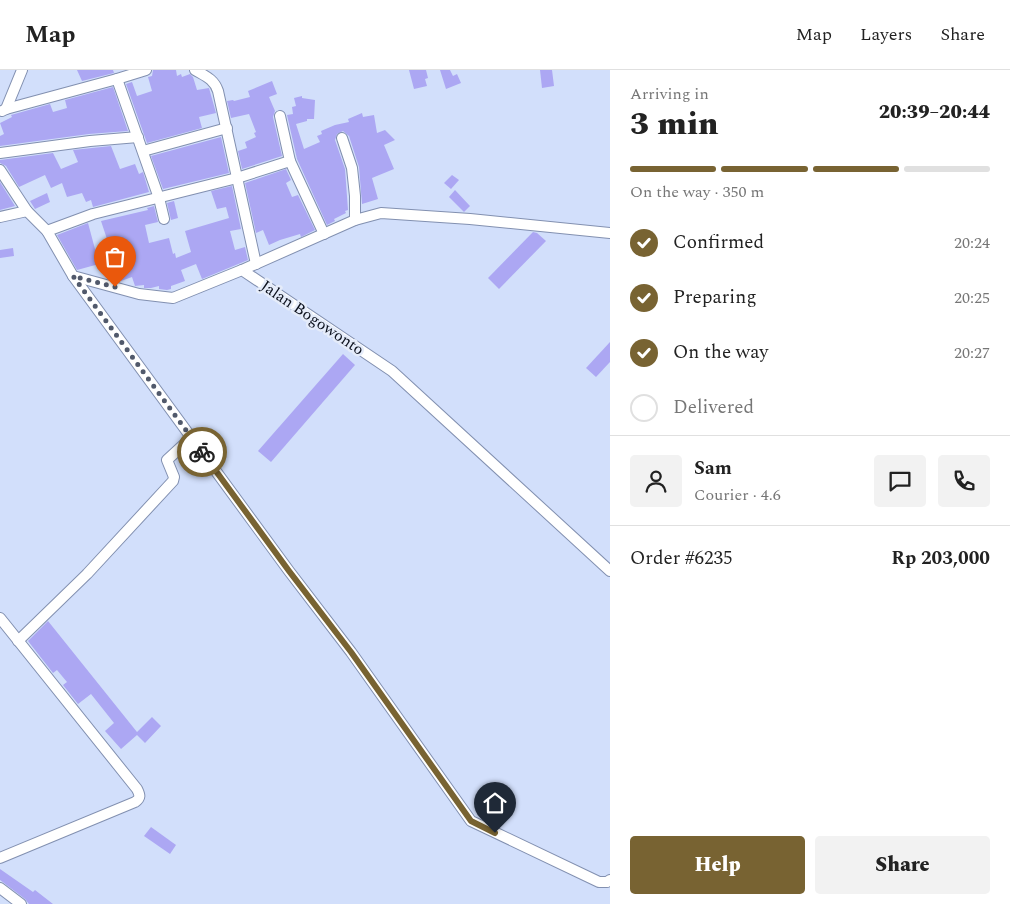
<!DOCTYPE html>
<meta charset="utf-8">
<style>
:root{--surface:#fff;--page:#f2f2f2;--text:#222;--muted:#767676;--line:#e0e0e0;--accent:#786332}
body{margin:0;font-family:Spectral,serif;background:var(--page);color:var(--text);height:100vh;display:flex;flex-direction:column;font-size:19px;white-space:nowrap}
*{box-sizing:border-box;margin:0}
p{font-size:16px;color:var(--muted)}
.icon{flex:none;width:28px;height:28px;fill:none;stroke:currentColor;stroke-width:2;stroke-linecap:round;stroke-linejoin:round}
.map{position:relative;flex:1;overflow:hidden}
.panel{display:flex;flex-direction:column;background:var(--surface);width:400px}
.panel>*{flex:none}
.pin{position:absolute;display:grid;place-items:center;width:42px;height:42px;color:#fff;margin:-51px -21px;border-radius:50% 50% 50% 0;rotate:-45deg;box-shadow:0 0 5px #0007}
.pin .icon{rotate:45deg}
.courier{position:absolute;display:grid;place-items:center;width:50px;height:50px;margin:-25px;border:4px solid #786332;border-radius:50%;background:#fff;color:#222;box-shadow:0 1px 6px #0007}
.summary em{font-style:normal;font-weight:800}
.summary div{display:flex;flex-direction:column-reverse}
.summary{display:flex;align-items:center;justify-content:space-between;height:85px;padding:0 20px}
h1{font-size:32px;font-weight:800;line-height:38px}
.bar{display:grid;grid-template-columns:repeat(4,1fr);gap:8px 5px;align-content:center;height:60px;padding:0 20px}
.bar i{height:6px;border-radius:4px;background:var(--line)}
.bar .on{background:var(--accent)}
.bar p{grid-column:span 4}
.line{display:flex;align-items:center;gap:12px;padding:0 20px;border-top:1px solid var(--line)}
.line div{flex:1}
.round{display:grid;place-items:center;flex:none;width:52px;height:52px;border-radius:5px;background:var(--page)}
ol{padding:0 20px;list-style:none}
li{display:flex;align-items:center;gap:15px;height:55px}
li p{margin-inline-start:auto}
li .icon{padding:5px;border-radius:50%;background:var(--accent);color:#fff;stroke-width:4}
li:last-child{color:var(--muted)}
li i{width:28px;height:28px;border:2px solid var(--line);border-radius:50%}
.action{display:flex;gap:10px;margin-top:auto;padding:10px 20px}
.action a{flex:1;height:58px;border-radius:5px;background:var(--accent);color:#fff;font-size:20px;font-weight:800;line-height:58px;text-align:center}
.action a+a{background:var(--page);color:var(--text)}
header{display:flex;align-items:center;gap:30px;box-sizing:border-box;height:70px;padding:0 25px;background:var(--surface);border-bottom:1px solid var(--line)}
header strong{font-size:24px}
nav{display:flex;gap:28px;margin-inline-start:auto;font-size:18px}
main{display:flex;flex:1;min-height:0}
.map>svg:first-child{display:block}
.building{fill:#aca7f3}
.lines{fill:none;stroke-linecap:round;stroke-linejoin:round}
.minor-casing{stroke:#8290b0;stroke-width:12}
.minor{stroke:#fff;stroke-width:10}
.done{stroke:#51596b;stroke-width:5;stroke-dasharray:0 9}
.route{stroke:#786332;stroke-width:6}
.labels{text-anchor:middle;stroke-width:5;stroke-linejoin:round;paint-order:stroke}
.street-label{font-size:16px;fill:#0c111d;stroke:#e5ecfa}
</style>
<header>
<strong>Map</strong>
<nav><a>Map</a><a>Layers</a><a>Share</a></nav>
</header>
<main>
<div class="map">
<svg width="610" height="834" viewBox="0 0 610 834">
<rect width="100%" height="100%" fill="#d2dffb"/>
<!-- building -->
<g class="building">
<path d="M77 0H113L114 3 82 11Z"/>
<path d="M153 0H176L177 6 181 4 182 7 190 4 193 7 197 20 209 18 216 43 199 47 202 58 147 73 126 14 132 12 137 26 152 21 148 7 152 6Z"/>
<path d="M409 0H426L428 8 425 9 427 16 414 19Z"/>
<path d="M440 0H450L453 6 457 4 461 13 446 19Z"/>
<path d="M540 0H552L554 16 542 18Z"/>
<path d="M272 11 277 24 269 27 275 41 273 47 282 86 242 99 238 81 247 78 245 72 256 67 254 63 256 62 249 44 231 48 227 31 233 30 234 31 250 27 248 21Z"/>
<path d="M113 17 128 61 89 64 0 76V66L4 64 0 53 12 47 11 45 50 34 53 42 67 38 65 30Z"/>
<path d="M302 26V28L315 30 314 49H307V51L296 54 304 79 320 72 317 66 322 64 321 61 335 55 349 52 348 49 362 43 363 47 374 45 377 63 385 60 395 70 384 75 394 99 372 108 378 129 362 134 359 97 349 66 343 61 337 64 335 70 345 99 348 140 345 141 346 143 334 149 335 151 327 155 297 89 287 45 293 44 292 37 296 36 294 28Z"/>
<path d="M221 67 229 103 163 119 151 86Z"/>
<path d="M111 76 120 99 135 94 139 104 143 102 149 122 93 137 91 130 86 132 82 123 67 127 62 113 51 118 45 105 19 117 6 96 0 93V90L53 83 61 99 78 92 73 80Z"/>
<path d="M286 99 291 110 286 113 292 127 298 125 315 160 301 167 300 164 280 170 269 175 263 160 256 163 245 113Z"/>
<path d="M452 105 459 110 451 119 444 113Z"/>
<path d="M0 112 15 136 0 140Z"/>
<path d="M232 116 241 159 230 161 235 180 245 177 248 190 202 209 196 194 181 200 185 211 171 216V219L167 220 159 219V216L151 218H144V215L135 216 132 207 121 211 101 151 148 140 147 138 154 136 158 152 145 155 149 173 169 168 173 184 175 183 176 188 191 182 185 161 229 148 226 137 217 139 211 121Z"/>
<path d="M455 120 470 136 464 142 449 127Z"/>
<path d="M47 123 50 132 35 139 30 131Z"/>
<path d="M174 131 178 148 171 150 167 133Z"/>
<path d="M88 153 99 194 77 200 57 165Z"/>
<path d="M533 162 537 163 546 171 499 219 488 208Z"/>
<path d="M13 178 14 186 0 188V180Z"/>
<path d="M610 272V292L596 307 586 298Z"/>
<path d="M343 284 355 295 271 392 258 381Z"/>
<path d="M48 551 137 662 152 647 161 656 145 673 137 665 121 679 105 661 114 653 91 624 78 634 63 615 67 612 57 600 53 603 28 571Z"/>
<path d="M151 757 176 775 170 784 144 766Z"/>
<path d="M0 799 33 822 35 820 53 834H29L25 829 0 810Z"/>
</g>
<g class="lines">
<defs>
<g id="minor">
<path d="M195 0C205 6 214 9 218 21L256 194"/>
<path d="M117 9 146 0"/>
<path d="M6 39 117 9 159 128 164 149"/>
<path d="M2 41 6 39 22 0"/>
<path d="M342 68 352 98 355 126V150"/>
<path d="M143 81 227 58"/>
<path d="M0 83 90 71 138 67"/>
<path d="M290 91 324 164"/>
<path d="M0 100 27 141 47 161 73 206 139 224 173 228 242 200 392 301 610 501"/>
<path d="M0 147 27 141"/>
<path d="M47 161 93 144 237 108 290 91 280 46"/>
<path d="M242 200 355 150 381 143 470 149 610 163"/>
<path d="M73 206 289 501 351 582 471 751 599 812H607L610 810"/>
<path d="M0 548 137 719C140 725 141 728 135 732L0 788"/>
<path d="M18 571 87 504 173 411 174 407 167 390 191 368"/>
<path d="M0 818 21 834"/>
</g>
</defs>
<!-- minor casing -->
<use href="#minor" class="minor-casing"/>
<!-- minor -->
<use href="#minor" class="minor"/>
</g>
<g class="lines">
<!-- done -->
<path class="done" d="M115 217 73 206 202 382"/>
<!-- route -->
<path class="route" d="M202 382 289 501 351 582 471 751 495 763"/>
</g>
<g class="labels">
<!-- street labels -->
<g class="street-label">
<text transform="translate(313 247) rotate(34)" y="6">Jalan Bogowonto</text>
</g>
</g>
</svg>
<div class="pin" style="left:115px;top:217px;background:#ea580c"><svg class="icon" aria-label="bag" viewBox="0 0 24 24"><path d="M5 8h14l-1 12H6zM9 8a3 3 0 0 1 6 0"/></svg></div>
<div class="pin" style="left:495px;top:763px;background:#1f2937"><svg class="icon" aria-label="home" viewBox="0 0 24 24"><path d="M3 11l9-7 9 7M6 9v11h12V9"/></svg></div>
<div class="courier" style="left:202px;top:382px"><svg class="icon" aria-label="bike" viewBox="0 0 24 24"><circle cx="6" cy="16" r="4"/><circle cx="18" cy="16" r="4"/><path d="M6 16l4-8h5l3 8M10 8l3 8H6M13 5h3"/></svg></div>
</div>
<section class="panel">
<div class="summary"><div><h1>3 min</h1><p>Arriving in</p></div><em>20:39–20:44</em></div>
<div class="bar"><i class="on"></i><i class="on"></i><i class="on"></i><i></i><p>On the way · 350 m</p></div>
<ol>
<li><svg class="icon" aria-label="check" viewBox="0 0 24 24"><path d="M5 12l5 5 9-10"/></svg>Confirmed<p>20:24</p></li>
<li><svg class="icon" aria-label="check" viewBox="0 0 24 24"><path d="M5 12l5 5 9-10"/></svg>Preparing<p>20:25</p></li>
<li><svg class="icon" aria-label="check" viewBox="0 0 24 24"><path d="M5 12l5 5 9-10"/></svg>On the way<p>20:27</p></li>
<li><i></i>Delivered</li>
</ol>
<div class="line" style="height:90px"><a class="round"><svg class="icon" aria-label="person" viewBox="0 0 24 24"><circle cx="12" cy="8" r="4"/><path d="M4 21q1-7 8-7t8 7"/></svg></a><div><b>Sam</b><p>Courier · 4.6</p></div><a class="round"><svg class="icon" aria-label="chat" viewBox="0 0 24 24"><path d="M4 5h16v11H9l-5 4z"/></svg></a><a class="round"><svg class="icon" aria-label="phone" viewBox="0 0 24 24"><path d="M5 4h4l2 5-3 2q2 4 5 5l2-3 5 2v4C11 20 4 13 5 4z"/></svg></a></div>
<div class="line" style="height:65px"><div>Order #6235</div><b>Rp 203,000</b></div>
<div class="action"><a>Help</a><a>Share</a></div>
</section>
</main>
